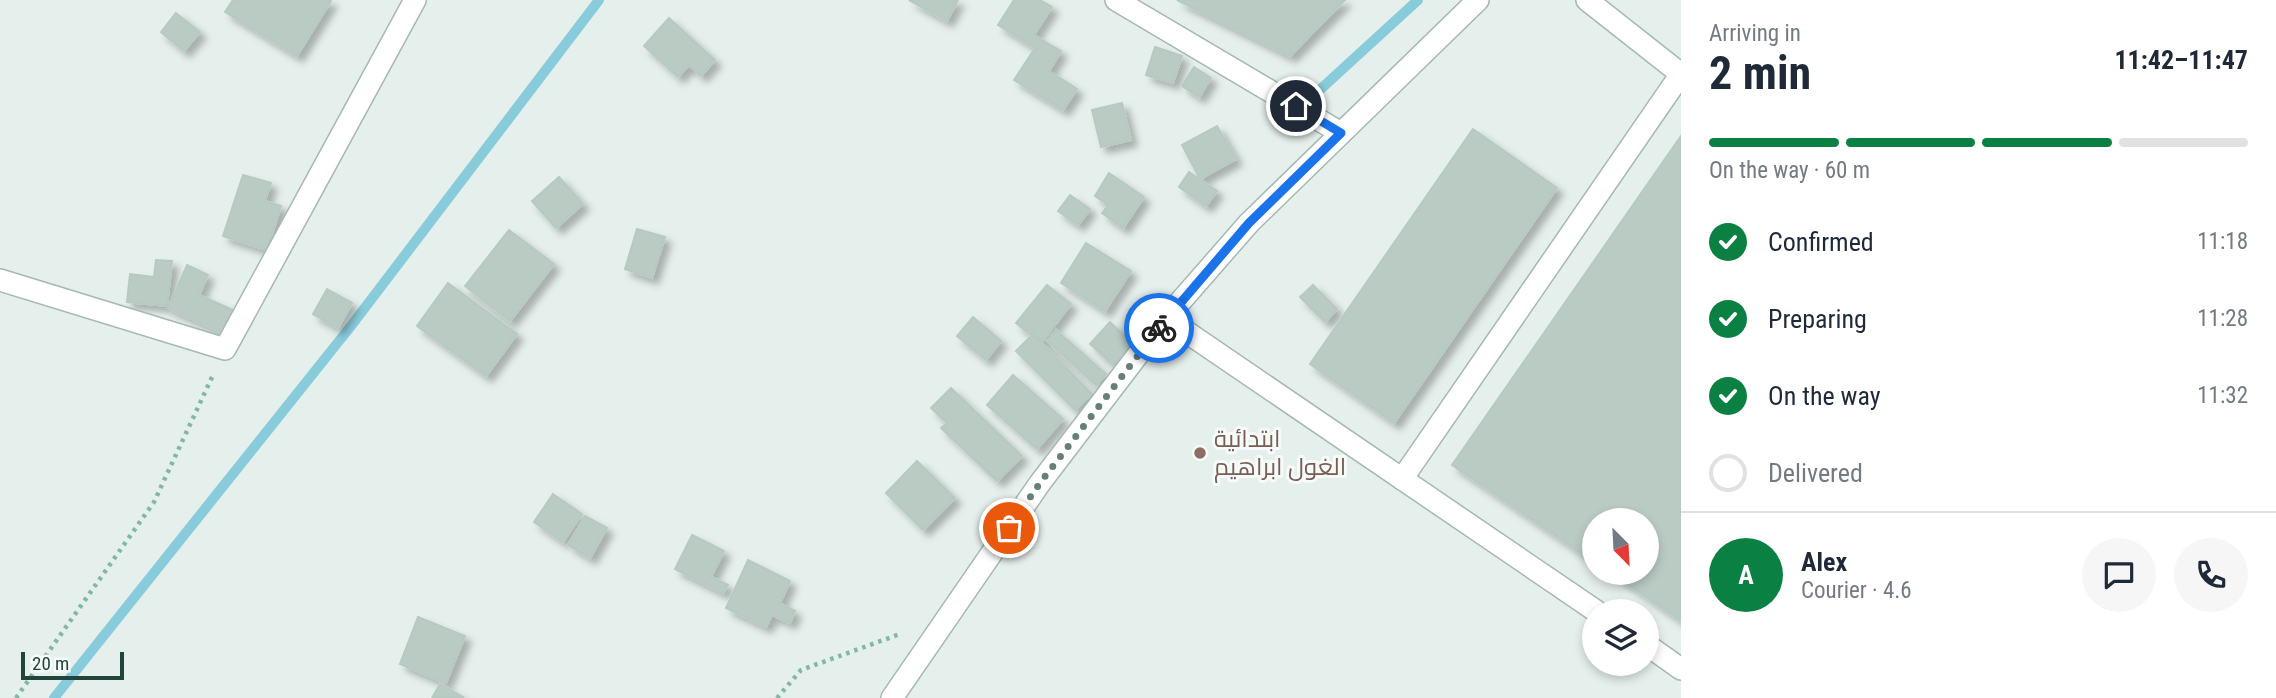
<!DOCTYPE html>
<meta charset="utf-8">
<style>
:root{--surface:#fff;--page:#f6f6f7;--text:#1f2937;--muted:#747a83;--line:#e0e1e3;--accent:#0b8043}
body{margin:0;font-family:"Roboto Condensed",Cairo,sans-serif;background:var(--page);color:var(--text);height:100vh;display:flex;flex-direction:column;font-size:26px;white-space:nowrap}
*{box-sizing:border-box;margin:0}
p{font-size:23px;color:var(--muted)}
.icon{flex:none;width:38px;height:38px;fill:none;stroke:currentColor;stroke-width:2;stroke-linecap:round;stroke-linejoin:round}
.map{position:relative;flex:1;overflow:hidden}
.details{display:flex;flex-direction:column;background:var(--surface);width:595px}
.details>*{flex:none}
.needle{width:46px;rotate:156deg}
.fabs{position:absolute;left:1582px;top:508px;display:grid;gap:14px}
.fabs a{display:grid;place-items:center;width:77px;height:77px;border-radius:50%;background:var(--surface);box-shadow:0 4px 10px #0003;font-size:35px}
.scale{position:absolute;left:21px;bottom:18px;width:103px;box-sizing:border-box;padding-left:7px;border:4px solid #21443c;border-top:0;font-size:19px;line-height:24px;white-space:nowrap;color:#21443c;-webkit-text-stroke:5px #f6fbf9;paint-order:stroke}
.pin{position:absolute;display:grid;place-items:center;width:60px;height:60px;color:#fff;margin:-30px;border:4px solid #fff;border-radius:50%;box-shadow:0 2px 7px #0007}
.courier{position:absolute;display:grid;place-items:center;width:70px;height:70px;margin:-35px;border:5px solid #1a73e8;border-radius:50%;background:#fff;color:#222;box-shadow:0 2px 9px #0007}
.head em{font-style:normal;font-weight:700}
.head div{display:flex;flex-direction:column-reverse}
.head{display:flex;align-items:center;justify-content:space-between;height:119px;padding:0 28px}
h1{font-size:46px;font-weight:700;line-height:52px}
.bar{display:grid;grid-template-columns:repeat(4,1fr);gap:10px 7px;align-content:center;height:84px;padding:0 28px}
.bar i{height:9px;border-radius:5px;background:var(--line)}
.bar .selected{background:var(--accent)}
.bar p{grid-column:span 4}
.line{display:flex;align-items:center;gap:18px;padding:0 28px;border-top:2px solid var(--line)}
.line div{flex:1}
.round{display:grid;place-items:center;flex:none;width:74px;height:74px;border-radius:37px;background:var(--page)}
ol{padding:0 28px;list-style:none}
li{display:flex;align-items:center;gap:21px;height:77px}
li p{margin-inline-start:auto}
li .icon{padding:7px;border-radius:50%;background:var(--accent);color:#fff;stroke-width:4}
li:last-child{color:var(--muted)}
li i{width:38px;height:38px;border:4px solid var(--line);border-radius:50%}
main{display:flex;flex:1;min-height:0}
.map>svg:first-child{display:block}
.lines{fill:none;stroke-linecap:round;stroke-linejoin:round}
.stream{stroke:#88cbda;stroke-width:10}
.building{fill:#bacbc4;stroke:#b6cac2;stroke-width:2;filter:url(#shadow)}
.minor-casing{stroke:#a6b8b3;stroke-width:24}
.tertiary-casing{stroke:#a6b8b3;stroke-width:24}
.path{stroke:#82b6a7;stroke-width:4.5;stroke-dasharray:3.5 5;stroke-linecap:butt}
.minor{stroke:#fff;stroke-width:21}
.tertiary{stroke:#fff;stroke-width:21}
.done{stroke:#668079;stroke-width:7;stroke-dasharray:0 12.6}
.route{stroke:#1a73e8;stroke-width:9}
.education-dot{fill:#8d6e63;stroke:#f6fbf9;stroke-width:2.5}
.labels{text-anchor:middle;stroke-width:6;stroke-linejoin:round;paint-order:stroke}
.education-label{font-size:24px;fill:#785e54;stroke:#f6fbf9;text-anchor:start}
</style>
<main>
<div class="map">
<svg width="1681" height="698" viewBox="0 0 1681 698">
<defs>
<filter id="shadow"><feDropShadow dx="6" dy="6" stdDeviation="3.5" flood-color="#0004"/></filter>
</defs>
<rect width="100%" height="100%" fill="#e5efeb"/>
<g class="lines">
<!-- stream -->
<g class="stream">
<path d="M1289 118 1418 0"/>
<path d="M54 698 351 326 599 0"/>
</g>
</g>
<!-- building -->
<g class="building">
<path d="M233 0H330L331 1 297 56 225 12Z"/>
<path d="M909 0H958L947 21Z"/>
<path d="M1014 0H1040L1052 7 1034 35 1061 51 1049 71 1077 89 1063 110 1014 80 1035 48 998 25Z"/>
<path d="M1177 0H1345L1290 56Z"/>
<path d="M176 13 200 32 184 51 161 32Z"/>
<path d="M669 18 715 60 701 76 689 65 678 77 644 46Z"/>
<path d="M1155 47 1182 56 1173 83 1146 75Z"/>
<path d="M1194 67 1211 78 1199 97 1182 86Z"/>
<path d="M1122 103 1131 140 1101 147 1092 110Z"/>
<path d="M1217 126 1236 159 1200 179 1182 145Z"/>
<path d="M1473 129 1557 188 1394 423 1310 364Z"/>
<path d="M1681 136V621L1610 572H1647V520H1594V562L1452 465Z"/>
<path d="M1189 172 1217 191 1206 206 1179 187Z"/>
<path d="M1109 173 1144 197 1123 228 1102 213 1108 205 1095 196Z"/>
<path d="M243 175 271 183 265 201 281 206 267 250 223 236Z"/>
<path d="M559 177 583 204 556 228 532 201Z"/>
<path d="M1070 195 1090 209 1078 225 1058 211Z"/>
<path d="M637 229 665 237 652 278 625 269Z"/>
<path d="M509 230 554 264 510 321 465 286Z"/>
<path d="M1086 243 1131 271 1105 311 1061 283Z"/>
<path d="M156 260 172 261 167 306 127 302 130 274 154 277Z"/>
<path d="M187 265 208 275 199 295 233 310 223 333 168 308Z"/>
<path d="M448 283 517 334 486 376 417 326Z"/>
<path d="M1047 285 1071 304 1041 343 1016 323Z"/>
<path d="M1313 285 1337 309 1325 322 1300 297Z"/>
<path d="M327 289 352 303 338 328 313 314Z"/>
<path d="M973 317 1001 341 986 360 957 336Z"/>
<path d="M1110 322 1134 345 1114 366 1090 344Z"/>
<path d="M1056 330 1106 374 1096 385 1047 341Z"/>
<path d="M1033 334 1092 394 1075 410 1016 351Z"/>
<path d="M1013 375 1063 419 1037 449 987 405Z"/>
<path d="M951 388 1022 456 997 481 941 428 947 423 931 408Z"/>
<path d="M917 461 955 498 923 530 886 493Z"/>
<path d="M553 494 582 514 563 542 534 522Z"/>
<path d="M585 516 607 528 590 558 568 545Z"/>
<path d="M692 535 724 551 711 577 728 585 723 593 675 569Z"/>
<path d="M748 560 790 581 780 603 795 611 790 623 772 615 766 627 726 608Z"/>
<path d="M418 617 465 636 446 683 400 664Z"/>
<path d="M440 684 463 697V698H432Z"/>
</g>
<g class="lines">
<defs>
<g id="minor">
<path d="M1587 0 1681 74"/>
<path d="M0 280 225 349 415 0"/>
<path d="M1166 318 1596 611"/>
<path d="M1402 479 1681 74"/>
<path d="M1647 645 1681 669"/>
</g>
<g id="tertiary">
<path d="M1116 0 1341 133"/>
<path d="M892 698 1040 483 1166 318 1249 223 1478 0"/>
</g>
</defs>
<!-- minor casing -->
<use href="#minor" class="minor-casing"/>
<!-- tertiary casing -->
<use href="#tertiary" class="tertiary-casing"/>
<!-- path -->
<g class="path">
<path d="M16 698 154 502 213 375"/>
<path d="M777 698 801 670 900 634"/>
</g>
<!-- minor -->
<use href="#minor" class="minor"/>
<!-- tertiary -->
<use href="#tertiary" class="tertiary"/>
</g>
<g class="lines">
<!-- done -->
<path class="done" d="M1009 528 1040 483 1159 328"/>
<!-- route -->
<path class="route" d="M1159 328 1249 223 1341 133 1296 106"/>
</g>
<!-- markers -->
<circle class="education-dot" cx="1200" cy="453" r="7"/>
<g class="labels">
<!-- education labels -->
<g class="education-label">
<text x="1214" y="447">ابتدائية<tspan x="1214" dy="28">الغول ابراهيم</tspan></text>
</g>
</g>
</svg>
<div class="fabs">
<a><svg class="needle" viewBox="-14 -14 28 28"><path d="M0-13l5 13h-10z" fill="#e53935"/><path d="M0 13l5-13h-10z" fill="#747a83"/></svg></a>
<a><svg class="icon" aria-label="layers" viewBox="0 0 24 24"><path d="M12 4l9 5-9 5-9-5zM3 14l9 5 9-5"/></svg></a>
</div>
<div class="scale">20 m</div>
<div class="pin" style="left:1009px;top:528px;background:#ea580c"><svg class="icon" aria-label="bag" viewBox="0 0 24 24"><path d="M5 8h14l-1 12H6zM9 8a3 3 0 0 1 6 0"/></svg></div>
<div class="pin" style="left:1296px;top:106px;background:#1f2937"><svg class="icon" aria-label="home" viewBox="0 0 24 24"><path d="M3 11l9-7 9 7M6 9v11h12V9"/></svg></div>
<div class="courier" style="left:1159px;top:328px"><svg class="icon" aria-label="bike" viewBox="0 0 24 24"><circle cx="6" cy="16" r="4"/><circle cx="18" cy="16" r="4"/><path d="M6 16l4-8h5l3 8M10 8l3 8H6M13 5h3"/></svg></div>
</div>
<section class="details">
<div class="head"><div><h1>2 min</h1><p>Arriving in</p></div><em>11:42–11:47</em></div>
<div class="bar"><i class="selected"></i><i class="selected"></i><i class="selected"></i><i></i><p>On the way · 60 m</p></div>
<ol>
<li><svg class="icon" aria-label="check" viewBox="0 0 24 24"><path d="M5 12l5 5 9-10"/></svg>Confirmed<p>11:18</p></li>
<li><svg class="icon" aria-label="check" viewBox="0 0 24 24"><path d="M5 12l5 5 9-10"/></svg>Preparing<p>11:28</p></li>
<li><svg class="icon" aria-label="check" viewBox="0 0 24 24"><path d="M5 12l5 5 9-10"/></svg>On the way<p>11:32</p></li>
<li><i></i>Delivered</li>
</ol>
<div class="line" style="height:126px"><b class="round" style="background:var(--accent);color:#fff">A</b><div><b>Alex</b><p>Courier · 4.6</p></div><a class="round"><svg class="icon" aria-label="chat" viewBox="0 0 24 24"><path d="M4 5h16v11H9l-5 4z"/></svg></a><a class="round"><svg class="icon" aria-label="phone" viewBox="0 0 24 24"><path d="M5 4h4l2 5-3 2q2 4 5 5l2-3 5 2v4C11 20 4 13 5 4z"/></svg></a></div>
</section>
</main>
